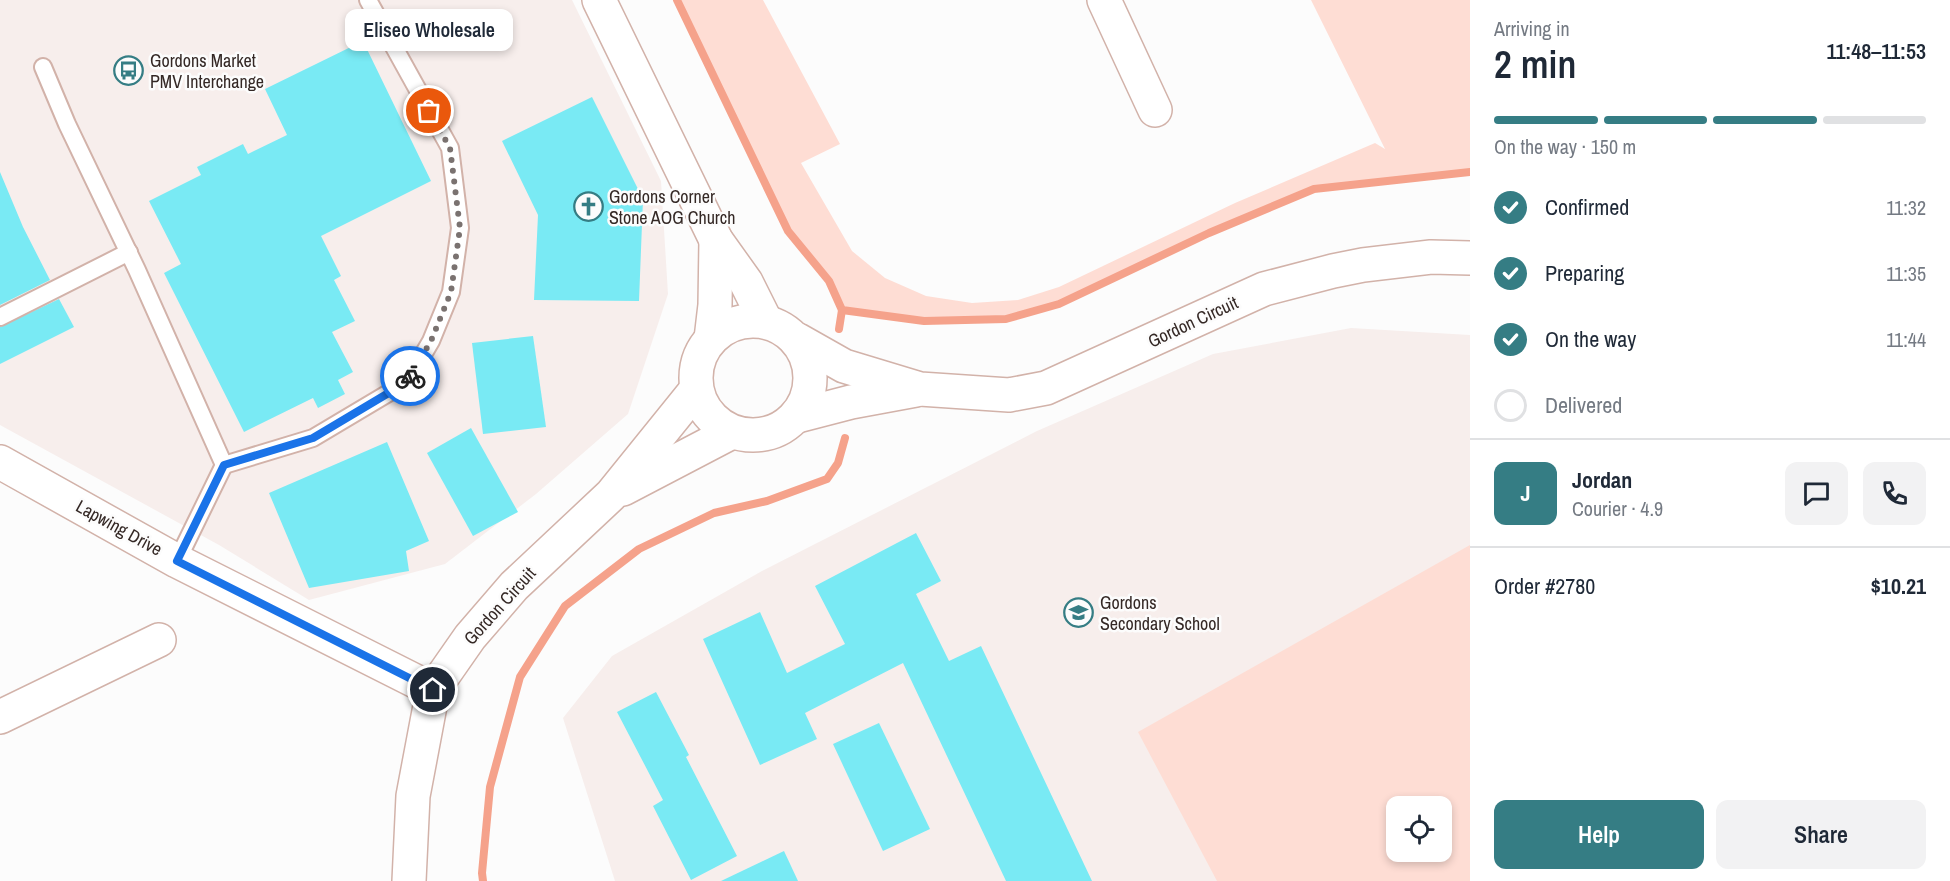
<!DOCTYPE html>
<meta charset="utf-8">
<style>
:root{--surface:#fff;--page:#f2f2f3;--text:#1f2937;--muted:#747a83;--line:#e0e1e3;--accent:#357d84}
body{margin:0;font-family:"Archivo Narrow",sans-serif;background:var(--page);color:var(--text);height:100vh;display:flex;flex-direction:column;font-size:22px;white-space:nowrap}
*{box-sizing:border-box;margin:0}
p{font-size:20px;color:var(--muted)}
.icon{flex:none;width:33px;height:33px;fill:none;stroke:currentColor;stroke-width:2;stroke-linecap:round;stroke-linejoin:round}
.map{position:relative;flex:1;overflow:hidden}
.panel{display:flex;flex-direction:column;background:var(--surface);width:480px}
.panel>*{flex:none}
.controls{position:absolute;left:1386px;top:796px;display:grid;gap:12px}
.controls a{display:grid;place-items:center;width:66px;height:66px;border-radius:12px;background:var(--surface);box-shadow:0 3px 9px #0003;font-size:30px}
.pin{position:absolute;display:grid;place-items:center;width:51px;height:51px;color:#fff;margin:-26px;border:3px solid #fff;border-radius:50%;box-shadow:0 2px 6px #0007}
.courier{position:absolute;display:grid;place-items:center;width:60px;height:60px;margin:-30px;border:4px solid #1a73e8;border-radius:50%;background:#fff;color:#222;box-shadow:0 2px 8px #0007}
.bubble{position:absolute;height:42px;border-radius:12px;background:var(--surface);box-shadow:0 3px 9px #0003;font-size:20px;font-weight:600;line-height:42px;text-align:center}
.summary em{font-style:normal;font-weight:600}
.summary div{display:flex;flex-direction:column-reverse}
.summary{display:flex;align-items:center;justify-content:space-between;height:102px;padding:0 24px}
h1{font-size:39px;font-weight:600;line-height:45px}
.bar{display:grid;grid-template-columns:repeat(4,1fr);gap:9px 6px;align-content:center;height:72px;padding:0 24px}
.bar i{height:8px;border-radius:4px;background:var(--line)}
.bar .active{background:var(--accent)}
.bar p{grid-column:span 4}
.line{display:flex;align-items:center;gap:15px;padding:0 24px;border-top:2px solid var(--line)}
.line div{flex:1}
.round{display:grid;place-items:center;flex:none;width:63px;height:63px;border-radius:12px;background:var(--page)}
ol{padding:0 24px;list-style:none}
li{display:flex;align-items:center;gap:18px;height:66px}
li p{margin-inline-start:auto}
li .icon{padding:6px;border-radius:50%;background:var(--accent);color:#fff;stroke-width:4}
li:last-child{color:var(--muted)}
li i{width:33px;height:33px;border:3px solid var(--line);border-radius:50%}
.action{display:flex;gap:12px;margin-top:auto;padding:12px 24px}
.action a{flex:1;height:69px;border-radius:12px;background:var(--accent);color:#fff;font-size:24px;font-weight:600;line-height:69px;text-align:center}
.action a+a{background:var(--page);color:var(--text)}
main{display:flex;flex:1;min-height:0}
.map>svg:first-child{display:block}
.built{fill:#f7eeec;fill-rule:evenodd}
.green{fill:#feddd4;fill-rule:evenodd}
.lines{fill:none;stroke-linecap:round;stroke-linejoin:round}
.stream{stroke:#f5a28b;stroke-width:8}
.building{fill:#79eaf4}
.service-casing{stroke:#d2b2a9;stroke-width:20}
.minor-casing{stroke:#d2b2a9;stroke-width:36}
.secondary-casing{stroke:#d2b2a9;stroke-width:36}
.service{stroke:#fff;stroke-width:16}
.minor{stroke:#fff;stroke-width:33}
.secondary{stroke:#fff;stroke-width:33}
.done{stroke:#7a7270;stroke-width:6;stroke-dasharray:0 10.8}
.route{stroke:#1a73e8;stroke-width:8}
.labels{text-anchor:middle;stroke-width:5;stroke-linejoin:round;paint-order:stroke}
.poi-label{font-size:18px;fill:#342825;stroke:#fcfcfc;text-anchor:start}
.street-label{font-size:18px;fill:#342825;stroke:#fcfcfc}
</style>
<main>
<div class="map">
<svg width="1470" height="881" viewBox="0 0 1470 881">
<rect width="100%" height="100%" fill="#fcfcfc"/>
<!-- built -->
<g class="built">
<path d="M0 0H572L661 181 668 294 628 414 536 494 445 564 309 600 219 545 0 425Z"/>
<path d="M1351 328 1470 335V881H615L563 718 612 656 762 571 1037 431 1213 354ZM1396 807H1442V852H1396Z"/>
</g>
<!-- green -->
<g class="green">
<path d="M677 0H763L840 144 801 163 852 251 885 278 926 296 972 303 1018 300 1059 287 1235 203 1375 143 1385 149 1311 0H1470V172L1314 189 1209 233 1059 304 1006 319 924 321 842 310 829 281 788 231Z"/>
<path d="M1470 545V881H1217L1138 732ZM1396 807H1442V852H1396Z"/>
</g>
<g class="lines">
<!-- stream -->
<g class="stream">
<path d="M677 0 788 231 829 281 842 310 924 321 1006 319 1059 304 1209 233 1314 189 1470 172"/>
<path d="M839 329 842 310"/>
<path d="M483 881 482 873 490 787 520 677 565 606 639 549 714 513 767 501 827 479 838 463 845 438"/>
</g>
</g>
<!-- building -->
<g class="building">
<path d="M363 41 431 181 321 236 341 276 334 280 355 321 332 332 353 372 338 380 345 394 318 408 313 398 244 432 164 273 181 264 149 201 201 175 197 167 243 144 248 154 287 135 265 89Z"/>
<path d="M592 97 643 199 639 301 534 300 538 215 502 141Z"/>
<path d="M0 172 23 227 50 280 0 305Z"/>
<path d="M59 299 74 327 0 364V327Z"/>
<path d="M533 336 546 427 483 434 472 343Z"/>
<path d="M471 428 518 512 473 536 427 453Z"/>
<path d="M387 442 429 541 406 551 409 571 309 588 269 493Z"/>
<path d="M916 533 941 581 916 594 949 661 981 646 1092 881H1006L903 663 805 713 817 739 760 765 703 639 760 612 787 673 845 644 815 586Z"/>
<path d="M656 692 689 755 686 757 737 856 691 880 653 806 663 800 617 712Z"/>
<path d="M879 723 930 829 883 851 833 744Z"/>
<path d="M784 851 798 881H721Z"/>
</g>
<g class="lines">
<defs>
<g id="service">
<path d="M43 67 67 124 137 270 224 465 313 438 407 382 431 341 451 292 460 228 450 148 368 0"/>
<path d="M0 317 129 252"/>
<path d="M177 561 224 465"/>
</g>
<g id="minor">
<path d="M1104 0 1155 110"/>
<path d="M0 462 177 561 433 690"/>
<path d="M0 717 159 640"/>
</g>
<g id="secondary">
<path d="M599 0 716 240 746 282 765 320"/>
<circle cx="753" cy="378" r="57"/>
<path d="M711 339 715 305 716 240"/>
<path d="M798 340 844 366 920 389 1009 395 1046 388 1264 289 1333 271 1363 265 1431 257 1470 258"/>
<path d="M797 416 851 402 916 390"/>
<path d="M623 489 732 432"/>
<path d="M409 881 413 796 433 690 470 637 514 586 611 495 695 391"/>
</g>
</defs>
<!-- service casing -->
<use href="#service" class="service-casing"/>
<!-- minor casing -->
<use href="#minor" class="minor-casing"/>
<!-- secondary casing -->
<use href="#secondary" class="secondary-casing"/>
<!-- service -->
<use href="#service" class="service"/>
<!-- minor -->
<use href="#minor" class="minor"/>
<!-- secondary -->
<use href="#secondary" class="secondary"/>
</g>
<g class="lines">
<!-- done -->
<path class="done" d="M410 376 431 341 451 292 460 228 450 148 429 111"/>
<!-- route -->
<path class="route" d="M410 376 407 382 313 438 224 465 177 561 433 690"/>
</g>
<!-- icons -->
<defs>
<symbol id="bus-ring" viewBox="-11 -11 22 22"><circle r="9.5" fill="#fcfcfc" stroke="#357d84" stroke-width="1.5"/><path d="M-5-6H5V4H4V6H2V4H-2V6H-4V4H-5ZM-3.5-4V0h7V-4ZM-3.5 1.2v1.5H-2V1.2ZM2 1.2v1.5H3.5V1.2Z" fill="#357d84"/></symbol>
<symbol id="church-ring" viewBox="-11 -11 22 22"><circle r="9.5" fill="#fcfcfc" stroke="#357d84" stroke-width="1.5"/><path d="M-1.2-6h2.4v3.5h3.3v2.4h-3.3V6h-2.4V-.1h-3.3v-2.4h3.3Z" fill="#357d84"/></symbol>
<symbol id="school-ring" viewBox="-11 -11 22 22"><circle r="9.5" fill="#fcfcfc" stroke="#357d84" stroke-width="1.5"/><path d="M0-5L7-2L0 1L-7-2ZM-4 1L0 2.5L4 1V4Q0 6-4 4Z" fill="#357d84"/></symbol>
</defs>
<g fill-rule="evenodd">
<use href="#bus-ring" x="112" y="54" width="33" height="33"/>
<use href="#church-ring" x="572" y="190" width="33" height="33"/>
<use href="#school-ring" x="1062" y="596" width="33" height="33"/>
</g>
<g class="labels">
<!-- poi labels -->
<g class="poi-label">
<text x="150" y="67">Gordons Market<tspan x="150" dy="21">PMV Interchange</tspan></text>
<text x="609" y="203">Gordons Corner<tspan x="609" dy="21">Stone AOG Church</tspan></text>
<text x="1100" y="609">Gordons<tspan x="1100" dy="21">Secondary School</tspan></text>
</g>
<!-- street labels -->
<g class="street-label">
<text transform="translate(1193 322) rotate(-25)" y="6">Gordon Circuit</text>
<text transform="translate(119 528) rotate(29)" y="6">Lapwing Drive</text>
<text transform="translate(500 606) rotate(-48)" y="6">Gordon Circuit</text>
</g>
</g>
</svg>
<div class="controls">
<a><svg class="icon" aria-label="locate" viewBox="0 0 24 24"><circle cx="12" cy="12" r="6"/><path d="M12 2v4M12 18v4M2 12h4M18 12h4"/></svg></a>
</div>
<div class="pin" style="left:429px;top:111px;background:#ea580c"><svg class="icon" aria-label="bag" viewBox="0 0 24 24"><path d="M5 8h14l-1 12H6zM9 8a3 3 0 0 1 6 0"/></svg></div>
<div class="pin" style="left:433px;top:690px;background:#1f2937"><svg class="icon" aria-label="home" viewBox="0 0 24 24"><path d="M3 11l9-7 9 7M6 9v11h12V9"/></svg></div>
<div class="courier" style="left:410px;top:376px"><svg class="icon" aria-label="bike" viewBox="0 0 24 24"><circle cx="6" cy="16" r="4"/><circle cx="18" cy="16" r="4"/><path d="M6 16l4-8h5l3 8M10 8l3 8H6M13 5h3"/></svg></div>
<div class="bubble" style="left:345px;top:9px;width:168px">Eliseo Wholesale</div>
</div>
<section class="panel">
<div class="summary"><div><h1>2 min</h1><p>Arriving in</p></div><em>11:48–11:53</em></div>
<div class="bar"><i class="active"></i><i class="active"></i><i class="active"></i><i></i><p>On the way · 150 m</p></div>
<ol>
<li><svg class="icon" aria-label="check" viewBox="0 0 24 24"><path d="M5 12l5 5 9-10"/></svg>Confirmed<p>11:32</p></li>
<li><svg class="icon" aria-label="check" viewBox="0 0 24 24"><path d="M5 12l5 5 9-10"/></svg>Preparing<p>11:35</p></li>
<li><svg class="icon" aria-label="check" viewBox="0 0 24 24"><path d="M5 12l5 5 9-10"/></svg>On the way<p>11:44</p></li>
<li><i></i>Delivered</li>
</ol>
<div class="line" style="height:108px"><b class="round" style="background:var(--accent);color:#fff">J</b><div><b>Jordan</b><p>Courier · 4.9</p></div><a class="round"><svg class="icon" aria-label="chat" viewBox="0 0 24 24"><path d="M4 5h16v11H9l-5 4z"/></svg></a><a class="round"><svg class="icon" aria-label="phone" viewBox="0 0 24 24"><path d="M5 4h4l2 5-3 2q2 4 5 5l2-3 5 2v4C11 20 4 13 5 4z"/></svg></a></div>
<div class="line" style="height:78px"><div>Order #2780</div><b>$10.21</b></div>
<div class="action"><a>Help</a><a>Share</a></div>
</section>
</main>
